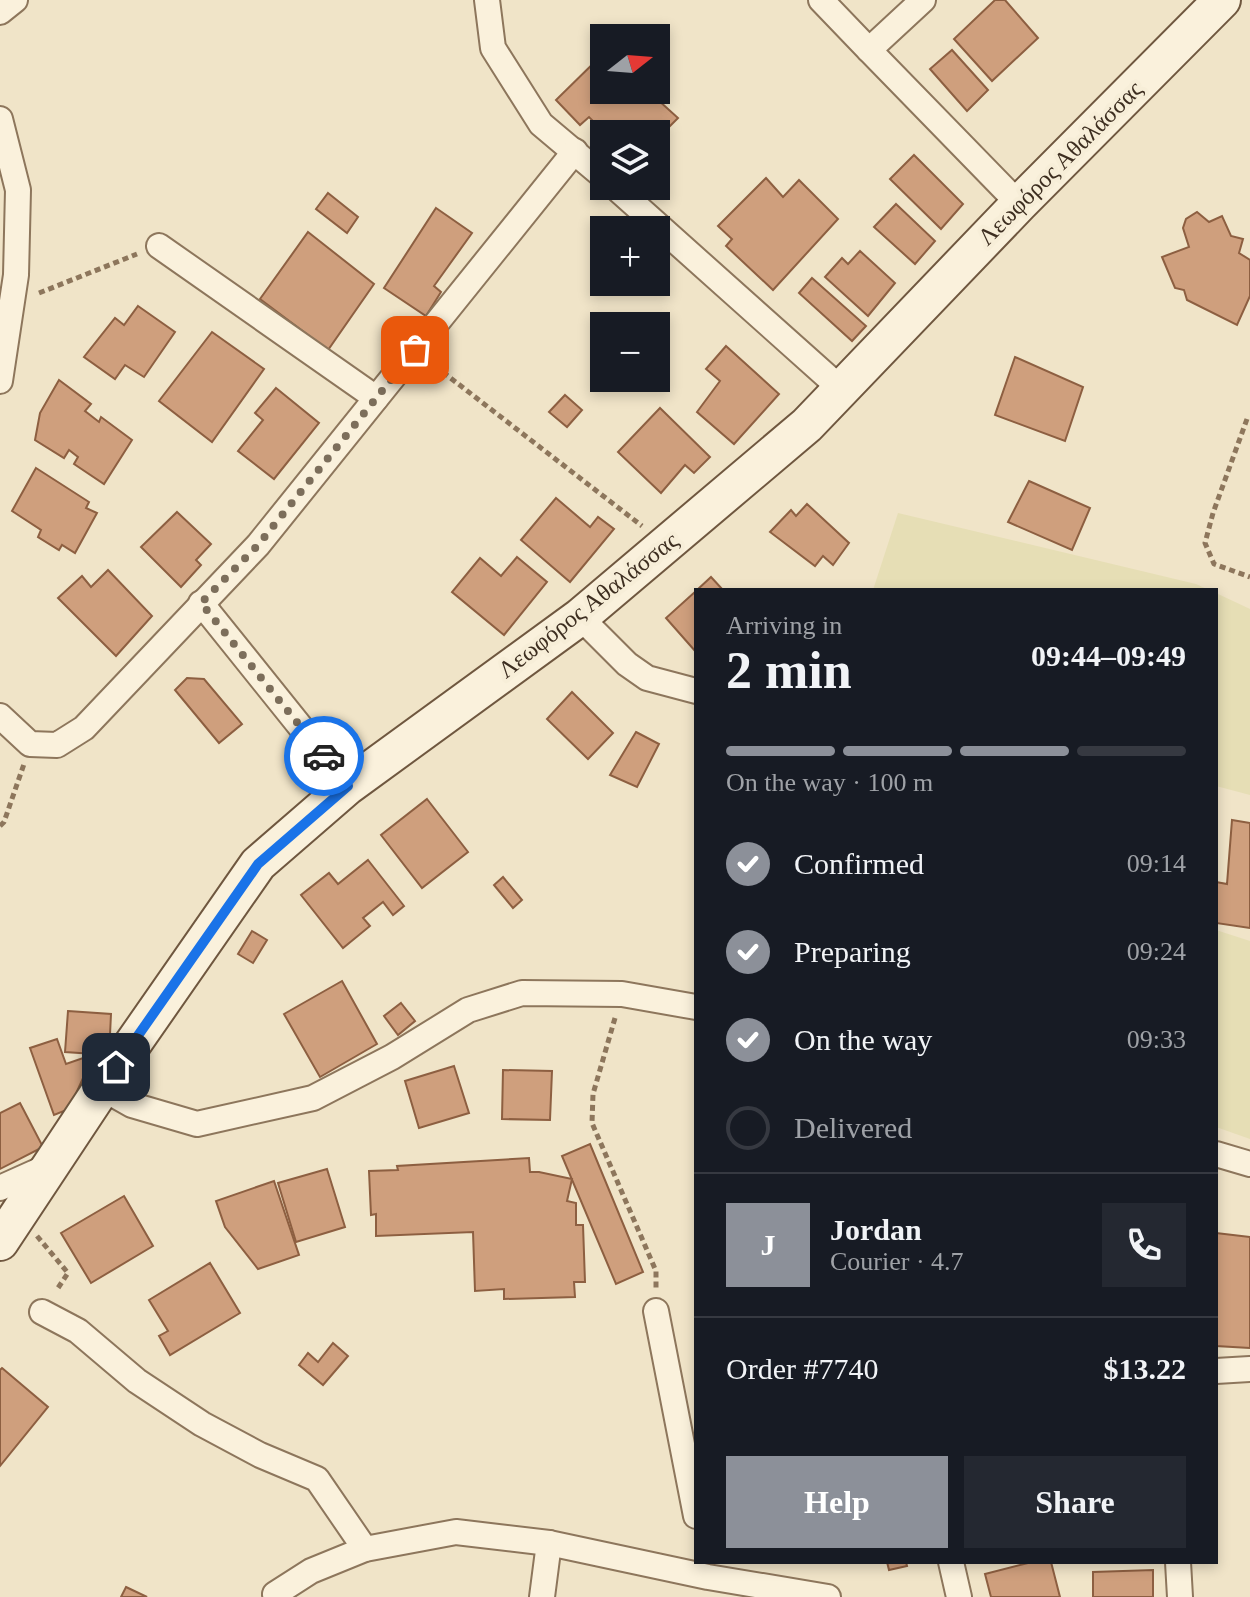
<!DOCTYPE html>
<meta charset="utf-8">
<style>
:root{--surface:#171b24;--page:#242831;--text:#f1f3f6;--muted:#9ea1a6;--line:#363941;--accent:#8c9099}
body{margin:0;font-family:Georgia,serif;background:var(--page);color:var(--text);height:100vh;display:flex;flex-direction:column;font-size:30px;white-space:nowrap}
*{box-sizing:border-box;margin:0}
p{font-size:26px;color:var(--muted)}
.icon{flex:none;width:44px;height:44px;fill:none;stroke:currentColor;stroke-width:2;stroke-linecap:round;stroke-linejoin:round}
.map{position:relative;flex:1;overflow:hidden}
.panel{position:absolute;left:694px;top:588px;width:524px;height:976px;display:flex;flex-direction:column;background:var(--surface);border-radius:0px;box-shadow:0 4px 12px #0003}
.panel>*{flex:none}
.needle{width:52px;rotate:73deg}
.fabs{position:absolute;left:590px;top:24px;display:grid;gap:16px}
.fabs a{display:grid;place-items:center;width:80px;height:80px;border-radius:0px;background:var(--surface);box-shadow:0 4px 12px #0003;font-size:40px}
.pin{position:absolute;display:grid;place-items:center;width:68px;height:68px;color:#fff;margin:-34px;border-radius:16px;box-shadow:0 4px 12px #0006}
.courier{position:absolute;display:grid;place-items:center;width:80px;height:80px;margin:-40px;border:6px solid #1a73e8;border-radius:50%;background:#fff;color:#222;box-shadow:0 2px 10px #0007}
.head em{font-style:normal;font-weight:600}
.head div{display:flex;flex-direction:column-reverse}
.head{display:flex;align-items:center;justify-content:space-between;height:136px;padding:0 32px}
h1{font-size:52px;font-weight:600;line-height:60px}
.bar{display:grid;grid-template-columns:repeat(4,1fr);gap:12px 8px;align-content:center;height:96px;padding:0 32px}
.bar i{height:10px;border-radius:6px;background:var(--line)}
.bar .active{background:var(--accent)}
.bar p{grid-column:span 4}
.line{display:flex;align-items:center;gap:20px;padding:0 32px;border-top:2px solid var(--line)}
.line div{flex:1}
.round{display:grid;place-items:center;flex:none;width:84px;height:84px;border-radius:0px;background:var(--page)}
ol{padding:0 32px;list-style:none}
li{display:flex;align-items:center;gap:24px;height:88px}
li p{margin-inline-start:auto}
li .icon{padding:8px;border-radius:50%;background:var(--accent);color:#fff;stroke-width:4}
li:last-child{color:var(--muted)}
li i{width:44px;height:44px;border:4px solid var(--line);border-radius:50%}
.primary-button{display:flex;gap:16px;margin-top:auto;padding:16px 32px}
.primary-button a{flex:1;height:92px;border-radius:0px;background:var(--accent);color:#fff;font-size:32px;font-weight:600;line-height:92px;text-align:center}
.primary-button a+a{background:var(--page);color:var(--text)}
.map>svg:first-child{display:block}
.farmland{fill:#e6deb5}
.building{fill:#cf9f7d;stroke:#8d5f41;stroke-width:2}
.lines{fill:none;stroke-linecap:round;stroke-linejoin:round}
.minor-casing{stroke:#8d765c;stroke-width:28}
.secondary-casing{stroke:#6f573f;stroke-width:40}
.path{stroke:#8d765c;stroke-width:5;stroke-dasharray:6 4;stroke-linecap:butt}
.minor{stroke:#faf1dc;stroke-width:24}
.secondary{stroke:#faf1dc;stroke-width:36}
.done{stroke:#7c6e5b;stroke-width:8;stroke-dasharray:0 14.4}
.route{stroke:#1a73e8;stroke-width:10}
.labels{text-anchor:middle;stroke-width:8;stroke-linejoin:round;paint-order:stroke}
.street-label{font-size:24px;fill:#3d2e20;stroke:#f7eed8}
</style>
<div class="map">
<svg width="1250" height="1597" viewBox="0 0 1250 1597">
<rect width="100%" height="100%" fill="#f0e4c8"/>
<!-- farmland -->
<g class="farmland">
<path d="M898 513 1196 584 1209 590H873Z"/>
<path d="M1216 593 1250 609V795L1216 786Z"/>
<path d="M1216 930 1250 941V1139L1216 1127Z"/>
</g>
<!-- building -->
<g class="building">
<path d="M995 0H1005L1038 38 992 81 954 39Z"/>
<path d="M952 50 988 90 967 111 930 69Z"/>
<path d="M604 53V90H647L678 118 656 140V134H606L589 117 580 125 556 100Z"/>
<path d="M914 155 963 204 941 229 890 179Z"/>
<path d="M766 178 783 197 799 180 838 219 773 290 726 246 732 239 718 226Z"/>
<path d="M328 193 358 217 347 233 316 209Z"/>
<path d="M896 204 935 241 915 264 874 227Z"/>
<path d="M436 208 472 233 434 286 441 292 426 316 384 288Z"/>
<path d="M1197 212 1209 222 1222 216 1231 236 1243 239 1239 253 1250 260V296L1237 325 1187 300 1184 290 1175 288 1162 257 1189 247 1183 228 1186 219Z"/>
<path d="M308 232 374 284 328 350 260 299Z"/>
<path d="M860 251 895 283 868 316 825 277 842 258 848 264Z"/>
<path d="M812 278 866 326 852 341 799 293Z"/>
<path d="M138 306 175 332 144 377 125 365 115 379 84 357 115 318 124 325Z"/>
<path d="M212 332 264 369 212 442 159 401Z"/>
<path d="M726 346 779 394 734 444 697 412 720 381 706 369Z"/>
<path d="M1015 357 1083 387 1065 441 995 415Z"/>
<path d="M59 380 91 404 85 411 99 422 101 417 132 440 104 484 74 464 78 457 69 450 64 458 35 440 40 413Z"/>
<path d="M276 388 319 423 274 479 238 451 263 420 255 413Z"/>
<path d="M565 395 582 410 567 427 549 412Z"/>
<path d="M660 408 710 457 694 473 685 465 661 493 618 452Z"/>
<path d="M36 468 89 502 86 508 97 513 75 553 62 545 59 550 38 537 41 530 12 511Z"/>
<path d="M1029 481 1090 508 1072 550 1008 522Z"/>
<path d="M556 498 590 527 598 517 614 529 570 582 521 540Z"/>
<path d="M807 504 849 543 833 565 823 556 815 566 770 532 791 510 796 516Z"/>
<path d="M177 512 211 544 196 560 201 565 181 587 141 547Z"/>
<path d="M517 557 547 582 504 635 452 592 480 558 501 576Z"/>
<path d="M108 570 152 616 116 656 58 598 82 576 91 587Z"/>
<path d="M711 577 723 590H697Z"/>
<path d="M696 591V652L666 618Z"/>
<path d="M187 678 204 679 242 724 219 743 175 690Z"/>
<path d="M572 692 613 733 588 759 547 719Z"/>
<path d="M636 732 659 744 637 787 610 775Z"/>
<path d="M427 799 468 852 422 888 381 835Z"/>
<path d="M1232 820 1250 823V928L1216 923V882L1227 884Z"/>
<path d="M368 860 404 906 393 915 383 902 363 918 370 926 343 948 301 895 329 873 338 884Z"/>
<path d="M503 877 522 900 513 908 494 885Z"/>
<path d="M252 931 267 940 253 963 238 954Z"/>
<path d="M342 981 377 1044 320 1077 284 1014Z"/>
<path d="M401 1003 415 1021 398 1035 384 1016Z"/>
<path d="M68 1011 111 1014 109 1055 65 1052Z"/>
<path d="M57 1039 66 1064 86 1057 89 1065 69 1109 54 1115 30 1048Z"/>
<path d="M454 1066 469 1113 419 1128 405 1081Z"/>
<path d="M503 1070 552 1071 550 1120 502 1119Z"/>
<path d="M20 1103 43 1147 0 1169V1113Z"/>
<path d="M590 1144 643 1272 616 1284 562 1156Z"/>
<path d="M529 1158 530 1172H539L572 1179 567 1201 576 1203V1225H583L585 1282H574L575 1297 504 1299V1289L475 1291 473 1232 376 1236V1214L371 1215 369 1171 398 1170 397 1166Z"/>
<path d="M327 1169 345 1227 296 1242 278 1183Z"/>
<path d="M274 1181 299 1255 258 1269 225 1227 216 1201Z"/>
<path d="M124 1196 153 1246 91 1283 61 1233Z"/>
<path d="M1216 1233 1250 1237V1348L1216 1346Z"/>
<path d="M210 1263 240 1313 170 1355 159 1336 168 1331 149 1300Z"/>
<path d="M333 1343 348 1356 323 1385 299 1365 308 1353 318 1362Z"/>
<path d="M2 1368 48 1407 0 1466V1370Z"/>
<path d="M887 1562H906L907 1566 889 1570Z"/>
<path d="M1032 1562H1051L1060 1597H991L985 1574Z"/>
<path d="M1153 1570V1597H1093V1572Z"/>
<path d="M126 1587 147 1597H121Z"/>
</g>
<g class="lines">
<defs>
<g id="minor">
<path d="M487 0 493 48 541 124 604 177"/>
<path d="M821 0 869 50"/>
<path d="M923 0 869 50 1019 204"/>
<path d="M0 12 15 0"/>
<path d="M0 119 18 190 16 275 0 381"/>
<path d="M614 186 840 388"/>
<path d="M159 246 376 398"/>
<path d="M201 603 348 786"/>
<path d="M580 617 627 664 647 678 696 691"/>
<path d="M0 716 30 744 57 745 84 728 258 545 575 151"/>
<path d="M102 1088 132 1105 197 1124 313 1098 392 1057 468 1010 522 993 622 994 696 1007"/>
<path d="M1216 1154 1250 1164"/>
<path d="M0 1188 49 1166"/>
<path d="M656 1311 696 1516"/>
<path d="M42 1312 78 1331 137 1381 202 1424 260 1455 317 1479 365 1549"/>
<path d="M1216 1371 1250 1369"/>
<path d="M951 1562 959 1597"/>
<path d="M1178 1562 1180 1597"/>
<path d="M275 1594 311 1571 365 1549 456 1532 549 1543 708 1577 828 1597"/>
<path d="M542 1597 549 1543"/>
</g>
<path id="secondary" d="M0 1242 102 1088 258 864 348 786 580 617 807 425 1019 204 1222 0"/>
</defs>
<!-- minor casing -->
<use href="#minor" class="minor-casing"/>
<!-- secondary casing -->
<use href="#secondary" class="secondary-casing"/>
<!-- path -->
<g class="path">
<path d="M39 293 137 254"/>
<path d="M435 366 642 526"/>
<path d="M1247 419 1213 513 1205 543 1214 564 1250 577"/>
<path d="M0 826 4 822 24 764"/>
<path d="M615 1018 593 1094 592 1123 656 1271V1288"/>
<path d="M37 1236 68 1273 56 1291"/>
</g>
<!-- minor -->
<use href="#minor" class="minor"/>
<!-- secondary -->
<use href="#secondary" class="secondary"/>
</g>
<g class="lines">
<!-- done -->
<path class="done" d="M324 756 201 603 258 545 415 350"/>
<!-- route -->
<path class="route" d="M116 1067 258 864 348 786 324 756"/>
</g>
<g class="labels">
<!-- street labels -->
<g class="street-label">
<text transform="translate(1060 163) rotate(-45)" y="8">Λεωφόρος Αθαλάσσας</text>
<text transform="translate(588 605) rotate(-38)" y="8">Λεωφόρος Αθαλάσσας</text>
</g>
</g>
</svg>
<div class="fabs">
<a><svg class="needle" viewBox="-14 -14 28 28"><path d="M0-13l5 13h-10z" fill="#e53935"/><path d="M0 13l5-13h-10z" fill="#9ea1a6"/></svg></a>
<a><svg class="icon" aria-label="layers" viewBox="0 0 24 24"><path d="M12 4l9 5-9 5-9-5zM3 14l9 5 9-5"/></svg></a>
<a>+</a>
<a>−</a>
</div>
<div class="pin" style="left:415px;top:350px;background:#ea580c"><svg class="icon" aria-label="bag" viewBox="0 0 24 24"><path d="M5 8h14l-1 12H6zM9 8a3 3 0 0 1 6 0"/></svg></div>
<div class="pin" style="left:116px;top:1067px;background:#1f2937"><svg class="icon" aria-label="home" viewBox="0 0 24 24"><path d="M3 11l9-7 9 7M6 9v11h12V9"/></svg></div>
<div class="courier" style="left:324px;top:756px"><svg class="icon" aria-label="car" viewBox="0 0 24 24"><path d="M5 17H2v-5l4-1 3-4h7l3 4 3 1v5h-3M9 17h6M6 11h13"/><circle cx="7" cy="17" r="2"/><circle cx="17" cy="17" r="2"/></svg></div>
<section class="panel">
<div class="head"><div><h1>2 min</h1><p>Arriving in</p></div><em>09:44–09:49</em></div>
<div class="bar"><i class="active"></i><i class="active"></i><i class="active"></i><i></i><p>On the way · 100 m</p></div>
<ol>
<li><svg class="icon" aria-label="check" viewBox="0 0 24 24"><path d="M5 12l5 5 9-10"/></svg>Confirmed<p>09:14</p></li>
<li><svg class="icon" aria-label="check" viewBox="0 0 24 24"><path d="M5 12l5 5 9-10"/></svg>Preparing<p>09:24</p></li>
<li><svg class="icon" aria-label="check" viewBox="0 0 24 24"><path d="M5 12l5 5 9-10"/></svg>On the way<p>09:33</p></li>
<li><i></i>Delivered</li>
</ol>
<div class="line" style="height:144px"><b class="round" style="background:var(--accent);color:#fff">J</b><div><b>Jordan</b><p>Courier · 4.7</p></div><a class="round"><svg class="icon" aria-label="phone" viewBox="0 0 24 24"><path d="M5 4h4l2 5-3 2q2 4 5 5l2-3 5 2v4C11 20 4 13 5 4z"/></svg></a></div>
<div class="line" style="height:104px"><div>Order #7740</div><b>$13.22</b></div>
<div class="primary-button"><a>Help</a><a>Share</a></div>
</section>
</div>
